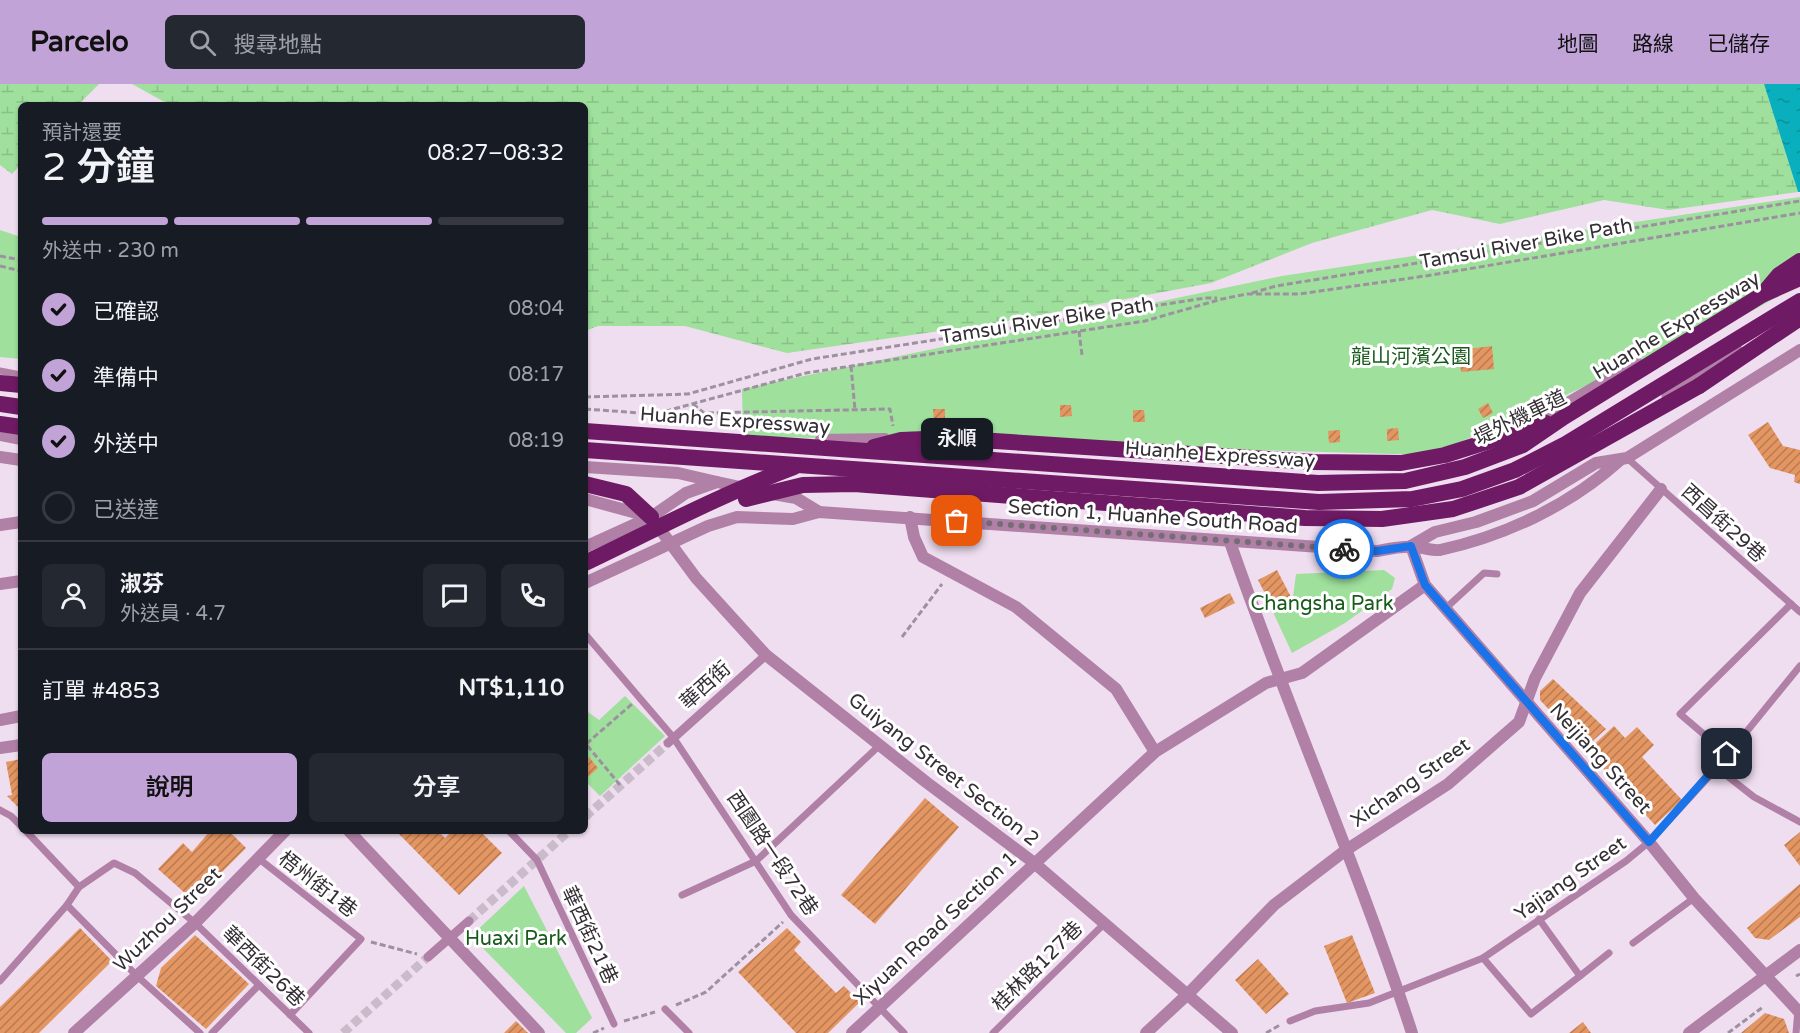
<!DOCTYPE html>
<html lang="zh-TW">
<meta charset="utf-8">
<style>
:root{--surface:#171b24;--page:#242831;--text:#f1f3f6;--muted:#9ea1a6;--line:#363941;--accent:#c1a3d8}
body{margin:0;font-family:"Varela Round","Noto Sans TC",sans-serif;background:var(--page);color:var(--text);height:100vh;display:flex;flex-direction:column;font-size:22px;white-space:nowrap}
*{box-sizing:border-box;margin:0}
p{font-size:20px;color:var(--muted)}
.icon{flex:none;width:33px;height:33px;fill:none;stroke:currentColor;stroke-width:2;stroke-linecap:round;stroke-linejoin:round}
.map{position:relative;flex:1;overflow:hidden}
.sheet{position:absolute;left:18px;top:18px;width:570px;height:732px;display:flex;flex-direction:column;background:var(--surface);border-radius:9px;box-shadow:0 2px 4px #0004}
.sheet>*{flex:none}
.pin{position:absolute;display:grid;place-items:center;width:51px;height:51px;color:#fff;margin:-26px;border-radius:12px;box-shadow:0 3px 9px #0006}
.courier{position:absolute;display:grid;place-items:center;width:60px;height:60px;margin:-30px;border:4px solid #1a73e8;border-radius:50%;background:#fff;color:#222;box-shadow:0 2px 8px #0007}
.bubble{position:absolute;height:42px;border-radius:9px;background:var(--surface);box-shadow:0 2px 4px #0004;font-size:20px;font-weight:600;line-height:42px;text-align:center}
.head em{font-style:normal;font-weight:600}
.head div{display:flex;flex-direction:column-reverse}
.head{display:flex;align-items:center;justify-content:space-between;height:102px;padding:0 24px}
h1{font-size:39px;font-weight:600;line-height:45px}
.bar{display:grid;grid-template-columns:repeat(4,1fr);gap:9px 6px;align-content:center;height:72px;padding:0 24px}
.bar i{height:8px;border-radius:4px;background:var(--line)}
.bar .on{background:var(--accent)}
.bar p{grid-column:span 4}
.line{display:flex;align-items:center;gap:15px;padding:0 24px;border-top:2px solid var(--line)}
.line div{flex:1}
.round{display:grid;place-items:center;flex:none;width:63px;height:63px;border-radius:9px;background:var(--page)}
ol{padding:0 24px;list-style:none}
li{display:flex;align-items:center;gap:18px;height:66px}
li p{margin-inline-start:auto}
li .icon{padding:6px;border-radius:50%;background:var(--accent);color:#111;stroke-width:4}
li:last-child{color:var(--muted)}
li i{width:33px;height:33px;border:3px solid var(--line);border-radius:50%}
.button{display:flex;gap:12px;margin-top:auto;padding:12px 24px}
.button a{flex:1;height:69px;border-radius:9px;background:var(--accent);color:#111;font-size:24px;font-weight:600;line-height:69px;text-align:center}
.button a+a{background:var(--page);color:var(--text)}
header{display:flex;align-items:center;gap:36px;box-sizing:border-box;height:84px;padding:0 30px;background:var(--accent);color:#111}
header strong{font-size:28px}
nav{display:flex;gap:33px;margin-inline-start:auto;font-size:21px}
.search{width:420px;height:54px;background:var(--page);display:flex;align-items:center;gap:15px;box-sizing:border-box;padding:0 21px;border-radius:9px;color:var(--muted);font-size:22px}
.map>svg:first-child{display:block}
.wetland{fill:url(#wetland-marsh)}
.green{fill:#9ee09c}
.water{fill:url(#water-ripples)}
.building{fill:url(#building-hatch)}
.lines{fill:none;stroke-linecap:round;stroke-linejoin:round}
.pedestrian-tunnel{stroke:#cabbcb;stroke-width:9;stroke-dasharray:9 4.5;stroke-linecap:butt}
.path{stroke:#9e919f;stroke-width:3;stroke-dasharray:6 3;stroke-linecap:butt}
.service{stroke:#b180a7;stroke-width:7}
.pedestrian{stroke:#b180a7;stroke-width:9}
.minor{stroke:#b180a7;stroke-width:12}
.tertiary{stroke:#b180a7;stroke-width:12}
.trunk{stroke:#6f1a64;stroke-width:16}
.trunk-bridge{stroke:#6f1a64;stroke-width:16}
.done{stroke:#756c76;stroke-width:6;stroke-dasharray:0 10.8}
.route{stroke:#1a73e8;stroke-width:8}
.labels{text-anchor:middle;stroke-width:6;stroke-linejoin:round;paint-order:stroke}
.street-label{font-size:20px;fill:#342e35;stroke:#fff}
.park-label{font-size:20px;fill:#175a1b;stroke:#fff}
</style>
<header>
<strong>Parcelo</strong>
<div class="search"><svg class="icon" aria-label="search" viewBox="0 0 24 24"><circle cx="10" cy="10" r="6"/><path d="M15 15l6 6"/></svg>搜尋地點</div>
<nav><a>地圖</a><a>路線</a><a>已儲存</a></nav>
</header>
<div class="map">
<svg width="1800" height="949" viewBox="0 0 1800 949">
<defs>
<pattern id="wetland-marsh" width="20" height="14" patternUnits="userSpaceOnUse" patternTransform="scale(1.5)"><rect width="20" height="14" fill="#9ee09c"/><path d="M1 5h8M5 5V1M11 12h8M15 12V8" fill="none" stroke="#89c087"/></pattern>
<pattern id="water-ripples" width="26" height="14" patternUnits="userSpaceOnUse" patternTransform="scale(1.5)"><rect width="26" height="14" fill="#09afbc"/><path d="M2 4q2-2 4 0t4 0M15 11q2-2 4 0t4 0" fill="none" stroke="#0a8f9a"/></pattern>
<pattern id="building-hatch" width="6" height="6" patternUnits="userSpaceOnUse" patternTransform="scale(1.5)"><rect width="6" height="6" fill="#e49662"/><path d="M-1 1l2-2M0 6l6-6M5 7l2-2" fill="none" stroke="#ba7b52"/></pattern>
</defs>
<rect width="100%" height="100%" fill="#efdef0"/>
<!-- wetland -->
<g class="wetland">
<path d="M0 0H99L78 21H21V80L12 90 0 81Z"/>
<path d="M132 0H1764L1798 108 1669 126 1604 116 1500 140 1432 126 1312 159 1211 199 1002 238 787 269 685 242H598L585 247V21H170Z"/>
</g>
<!-- green -->
<g class="green">
<path d="M1800 113V200L1741 233 1431 371 743 352 742 305 1282 192Z"/>
<path d="M0 146 21 153V275L0 273Z"/>
<path d="M1384 486 1395 494 1392 505 1345 539 1292 569 1273 528 1292 521 1296 490Z"/>
<path d="M625 612 665 652 600 712 585 697V631L588 628 599 636Z"/>
<path d="M524 802 592 934 576 949H566L471 852Z"/>
</g>
<!-- water -->
<path class="water" d="M1764 0H1800V108H1798Z"/>
<!-- building -->
<g class="building">
<path d="M1492 262 1494 285 1461 288 1459 266Z"/>
<path d="M1488 319 1493 329 1483 334 1478 325Z"/>
<path d="M1060 321H1071L1072 332 1060 333Z"/>
<path d="M933 325H945V337H934Z"/>
<path d="M1133 326H1144L1145 338H1133Z"/>
<path d="M1768 338 1783 362 1800 366V400L1794 398 1795 391 1770 384 1748 351Z"/>
<path d="M1398 344 1399 356 1387 357V345Z"/>
<path d="M1340 346V358L1329 359 1328 347Z"/>
<path d="M1277 486 1292 515 1273 525 1258 496Z"/>
<path d="M1230 509 1235 519 1205 534 1200 524Z"/>
<path d="M1553 595 1606 645 1585 664 1540 616V607Z"/>
<path d="M1614 642 1625 654 1637 643 1654 661 1642 673 1682 716 1655 741 1587 667Z"/>
<path d="M589 673 598 684 588 693 585 690V676Z"/>
<path d="M21 675V726L7 712 12 711 6 678Z"/>
<path d="M925 714 959 743 875 840 841 811Z"/>
<path d="M210 747H229L246 764 197 813 187 811 158 785 183 759 192 768Z"/>
<path d="M396 747H438L445 754 452 747H480L502 769 459 811Z"/>
<path d="M1800 748V782L1784 761Z"/>
<path d="M1800 800V833L1769 856 1755 854 1747 844Z"/>
<path d="M80 844 112 877 39 949H0V923Z"/>
<path d="M787 844 801 858 794 866 836 909 844 902 860 918 828 949H796L738 888Z"/>
<path d="M195 851 249 900 206 945 156 902 161 884Z"/>
<path d="M1352 851 1375 909 1347 919 1324 862Z"/>
<path d="M1258 875 1289 910 1266 930 1235 896Z"/>
<path d="M1765 929 1784 935 1789 949H1741Z"/>
<path d="M516 937 528 949H504Z"/>
<path d="M1583 938 1591 949H1569Z"/>
</g>
<g class="lines">
<!-- pedestrian-tunnel -->
<g class="pedestrian-tunnel">
<path d="M585 733 668 659"/>
<path d="M469 837 569 747"/>
<path d="M343 949 428 873"/>
</g>
<!-- path -->
<g class="path">
<path d="M0 172 21 176"/>
<path d="M0 182 21 187"/>
<path d="M1252 209 1276 202 1800 117"/>
<path d="M1079 247 1082 271"/>
<path d="M851 282 855 326"/>
<path d="M585 313 688 310 812 275 1205 214H1217"/>
<path d="M693 320 704 329 890 325 893 342"/>
<path d="M585 325 655 330 806 289 1145 237 1222 215 1247 210H1299L1432 191 1800 129"/>
<path d="M902 553 942 500"/>
<path d="M620 701 586 660 632 620"/>
<path d="M371 858 417 870"/>
<path d="M1796 892 1800 890"/>
<path d="M676 921 706 908 783 838"/>
<path d="M624 937 655 928"/>
<path d="M593 949 604 944"/>
<path d="M1266 949 1280 941"/>
<path d="M1728 949 1763 923"/>
</g>
<!-- service -->
<g class="service">
<path d="M0 287 21 291"/>
<path d="M1665 312 1739 265"/>
<path d="M1627 374 1800 528"/>
<path d="M1446 524 1484 489 1497 490"/>
<path d="M585 550 673 653 791 831 904 949"/>
<path d="M1727 670 1680 630 1791 520"/>
<path d="M1717 684 1754 713 1800 738"/>
<path d="M0 726 11 732 21 742"/>
<path d="M26 747 79 803"/>
<path d="M509 747 537 776 614 940"/>
<path d="M258 774 361 855 290 931"/>
<path d="M682 811 756 777 881 660"/>
<path d="M67 821 137 892 200 949"/>
<path d="M1539 835 1580 892 1609 869"/>
<path d="M1633 859 1694 814"/>
<path d="M1483 874 1531 930 1580 892"/>
<path d="M0 897 67 821 79 803 114 779 135 789 195 839 309 949"/>
<path d="M665 925 689 949"/>
<path d="M1290 937 1315 927 1369 919 1483 874 1626 777 1649 758 1717 684 1800 582"/>
<path d="M212 949 259 901"/>
<path d="M993 949 1105 839"/>
<path d="M1796 949 1798 926"/>
</g>
<!-- pedestrian -->
<g class="pedestrian">
<path d="M668 659 766 571"/>
<path d="M428 873 469 837"/>
</g>
<!-- minor -->
<g class="minor">
<path d="M1535 338 1637 279"/>
<path d="M0 351 21 355"/>
<path d="M821 356 885 355"/>
<path d="M0 373 21 376"/>
<path d="M585 383 678 389 717 398"/>
<path d="M585 415 651 433 696 494 766 571 926 698 1033 778 1232 949"/>
<path d="M910 433 914 453 923 473 1016 523 1116 605 1155 668"/>
<path d="M0 441 21 438"/>
<path d="M1230 458C1287 623 1358 783 1412 949"/>
<path d="M1411 462 1425 501 1649 758 1694 814 1800 929"/>
<path d="M0 500 21 497"/>
<path d="M74 949 195 839 285 747"/>
<path d="M852 949 1155 668 1266 599 1302 589 1425 501"/>
<path d="M1146 949 1189 909 1274 821 1346 766 1448 700 1519 638 1535 594 1580 509 1661 405"/>
</g>
<!-- tertiary -->
<g class="tertiary">
<path d="M773 410 796 414 819 428"/>
<path d="M1411 462 1435 448 1476 438 1533 417 1596 379 1627 374 1800 266"/>
<path d="M585 463 651 433 686 409 717 398 745 404"/>
<path d="M585 499 708 442 737 433 793 435 819 428 1377 467C1388 465 1402 462 1413 463 1422 463 1432 467 1440 466 1505 452 1570 421 1619 377"/>
<path d="M0 636 21 632"/>
<path d="M0 664 21 661"/>
<path d="M349 747 539 949"/>
<path d="M1689 949 1800 866"/>
</g>
<!-- trunk -->
<g class="trunk">
<path d="M0 299 21 301"/>
<path d="M1699 302 1800 234"/>
<path d="M0 320 21 323"/>
<path d="M0 340 21 343"/>
<path d="M585 400 626 410 651 433"/>
</g>
<!-- trunk-bridge -->
<g class="trunk-bridge">
<path d="M1763 210 1779 191 1800 177"/>
<path d="M585 347 1318 399 1405 397 1465 383 1523 361 1564 333 1762 211 1800 194"/>
<path d="M874 363 901 356 949 354 1313 378 1401 379 1445 371 1546 339"/>
<path d="M585 366 1319 418 1412 415 1462 405 1515 386 1564 361 1800 217"/>
<path d="M746 415 803 401 854 400 1305 434 1382 435 1453 425 1519 403 1699 302"/>
<path d="M585 479C654 446 722 410 794 383"/>
</g>
</g>
<g class="lines">
<!-- done -->
<path class="done" d="M957 437 1344 465"/>
<!-- route -->
<path class="route" d="M1344 465 1377 467 1411 462 1425 501 1649 758 1727 670"/>
</g>
<g class="labels">
<!-- street labels -->
<g class="street-label">
<text transform="translate(1526 159) rotate(-10)" y="7">Tamsui River Bike Path</text>
<text transform="translate(1047 236) rotate(-9)" y="7">Tamsui River Bike Path</text>
<text transform="translate(1676 241) rotate(-31)" y="7">Huanhe Expressway</text>
<text transform="translate(1520 333) rotate(-26)" y="7">堤外機車道</text>
<text transform="translate(735 336) rotate(4)" y="7">Huanhe Expressway</text>
<text transform="translate(1220 370) rotate(4)" y="7">Huanhe Expressway</text>
<text transform="translate(1153 432) rotate(4)" y="7">Section 1, Huanhe South Road</text>
<text transform="translate(1724 439) rotate(42)" y="7">西昌街29巷</text>
<text transform="translate(705 601) rotate(-42)" y="7">華西街</text>
<text transform="translate(1601 674) rotate(48)" y="7">Neijiang Street</text>
<text transform="translate(944 685) rotate(38)" y="7">Guiyang Street Section 2</text>
<text transform="translate(1410 698) rotate(-35)" y="7">Xichang Street</text>
<text transform="translate(773 769) rotate(56)" y="7">西園路一段72巷</text>
<text transform="translate(1570 794) rotate(-35)" y="7">Yajiang Street</text>
<text transform="translate(318 800) rotate(38)" y="7">梧州街1巷</text>
<text transform="translate(167 835) rotate(-44)" y="7">Wuzhou Street</text>
<text transform="translate(935 844) rotate(-43)" y="7">Xiyuan Road Section 1</text>
<text transform="translate(590 851) rotate(65)" y="7">華西街21巷</text>
<text transform="translate(264 882) rotate(44)" y="7">華西街26巷</text>
<text transform="translate(1037 882) rotate(-45)" y="7">桂林路127巷</text>
</g>
<!-- park labels -->
<g class="park-label">
<text x="1411" y="279">龍山河濱公園</text>
<text x="1322" y="526">Changsha Park</text>
<text x="516" y="861">Huaxi Park</text>
</g>
</g>
</svg>
<div class="pin" style="left:957px;top:437px;background:#ea580c"><svg class="icon" aria-label="bag" viewBox="0 0 24 24"><path d="M5 8h14l-1 12H6zM9 8a3 3 0 0 1 6 0"/></svg></div>
<div class="pin" style="left:1727px;top:670px;background:#1f2937"><svg class="icon" aria-label="home" viewBox="0 0 24 24"><path d="M3 11l9-7 9 7M6 9v11h12V9"/></svg></div>
<div class="courier" style="left:1344px;top:465px"><svg class="icon" aria-label="bike" viewBox="0 0 24 24"><circle cx="6" cy="16" r="4"/><circle cx="18" cy="16" r="4"/><path d="M6 16l4-8h5l3 8M10 8l3 8H6M13 5h3"/></svg></div>
<div class="bubble" style="left:921px;top:334px;width:72px">永順</div>
<section class="sheet">
<div class="head"><div><h1>2 分鐘</h1><p>預計還要</p></div><em>08:27–08:32</em></div>
<div class="bar"><i class="on"></i><i class="on"></i><i class="on"></i><i></i><p>外送中 · 230 m</p></div>
<ol>
<li><svg class="icon" aria-label="check" viewBox="0 0 24 24"><path d="M5 12l5 5 9-10"/></svg>已確認<p>08:04</p></li>
<li><svg class="icon" aria-label="check" viewBox="0 0 24 24"><path d="M5 12l5 5 9-10"/></svg>準備中<p>08:17</p></li>
<li><svg class="icon" aria-label="check" viewBox="0 0 24 24"><path d="M5 12l5 5 9-10"/></svg>外送中<p>08:19</p></li>
<li><i></i>已送達</li>
</ol>
<div class="line" style="height:108px"><a class="round"><svg class="icon" aria-label="person" viewBox="0 0 24 24"><circle cx="12" cy="8" r="4"/><path d="M4 21q1-7 8-7t8 7"/></svg></a><div><b>淑芬</b><p>外送員 · 4.7</p></div><a class="round"><svg class="icon" aria-label="chat" viewBox="0 0 24 24"><path d="M4 5h16v11H9l-5 4z"/></svg></a><a class="round"><svg class="icon" aria-label="phone" viewBox="0 0 24 24"><path d="M5 4h4l2 5-3 2q2 4 5 5l2-3 5 2v4C11 20 4 13 5 4z"/></svg></a></div>
<div class="line" style="height:78px"><div>訂單 #4853</div><b>NT$1,110</b></div>
<div class="button"><a>說明</a><a>分享</a></div>
</section>
</div>
